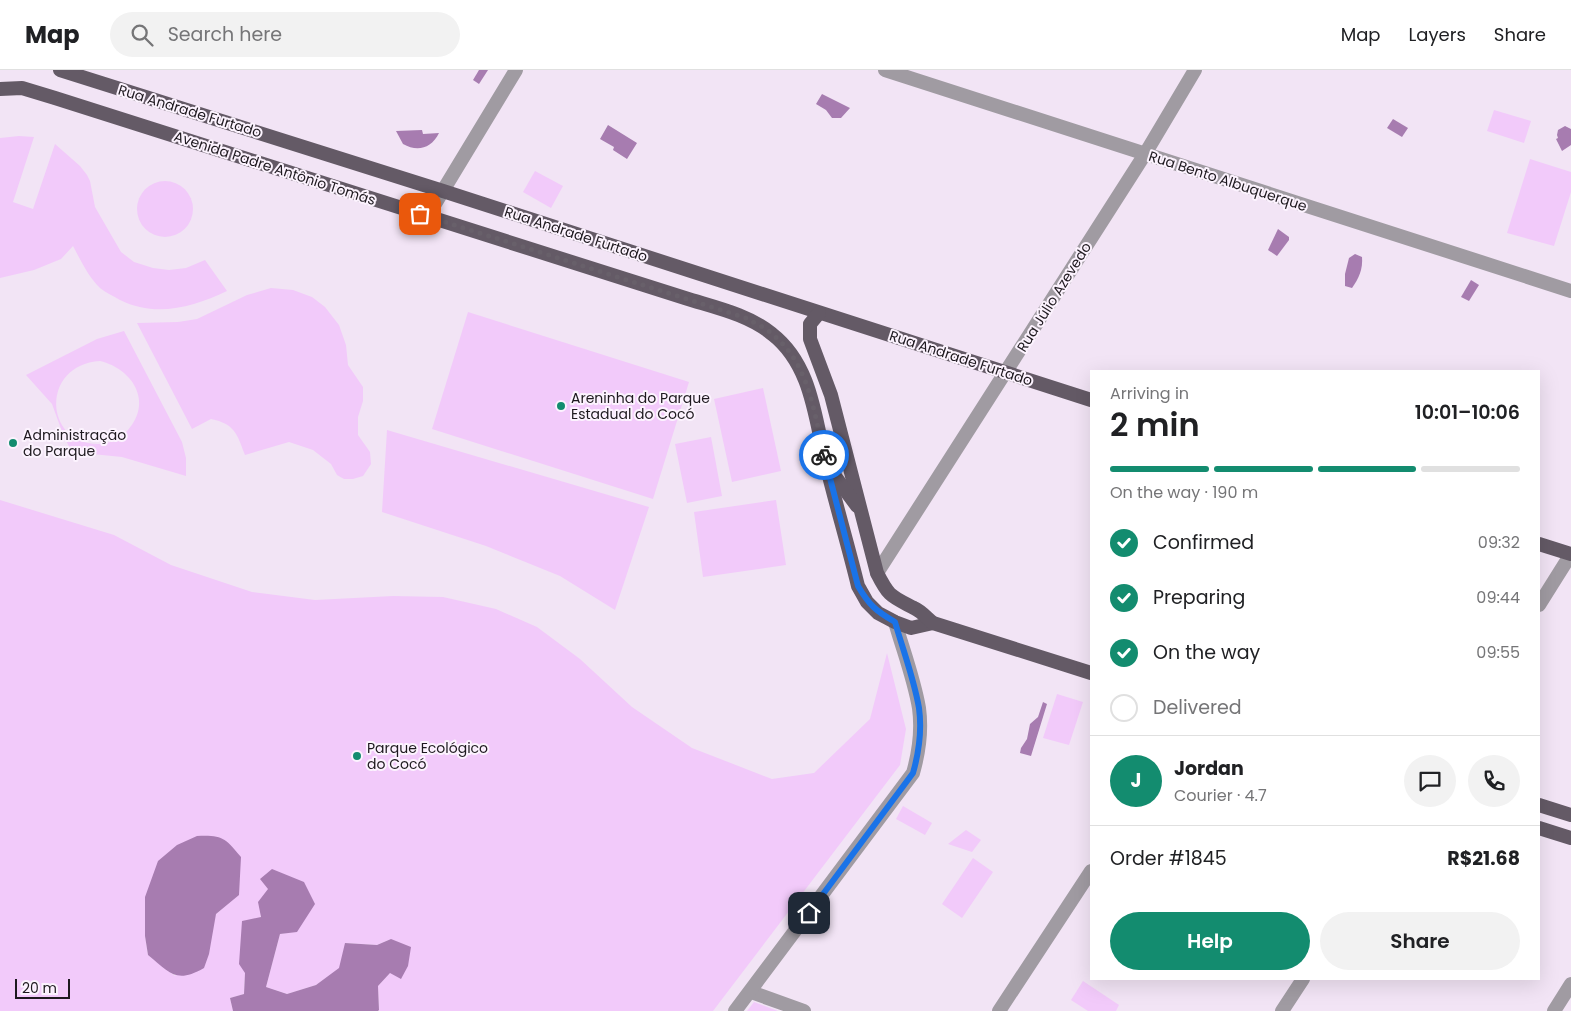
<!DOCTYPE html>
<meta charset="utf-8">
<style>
:root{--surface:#fff;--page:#f2f2f2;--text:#202124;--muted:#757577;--line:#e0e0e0;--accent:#138c6f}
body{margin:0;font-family:Poppins,sans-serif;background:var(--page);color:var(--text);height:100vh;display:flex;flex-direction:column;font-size:19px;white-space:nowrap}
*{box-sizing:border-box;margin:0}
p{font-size:16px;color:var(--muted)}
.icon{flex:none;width:28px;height:28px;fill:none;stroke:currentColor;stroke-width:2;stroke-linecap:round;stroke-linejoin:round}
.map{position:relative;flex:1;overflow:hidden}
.details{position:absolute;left:1090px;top:300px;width:450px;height:610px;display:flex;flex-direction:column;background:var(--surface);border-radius:0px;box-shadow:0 5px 20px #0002}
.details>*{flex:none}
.scale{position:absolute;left:15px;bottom:12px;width:55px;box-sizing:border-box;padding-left:5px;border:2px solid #1e191f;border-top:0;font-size:14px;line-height:18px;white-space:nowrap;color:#1e191f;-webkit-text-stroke:4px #fcf3fe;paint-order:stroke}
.pin{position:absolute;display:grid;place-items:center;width:42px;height:42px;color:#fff;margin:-21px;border-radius:10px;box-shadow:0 2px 8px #0006}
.courier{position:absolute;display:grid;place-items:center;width:50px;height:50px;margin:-25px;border:4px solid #1a73e8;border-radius:50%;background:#fff;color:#222;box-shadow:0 1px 6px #0007}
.head em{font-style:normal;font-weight:600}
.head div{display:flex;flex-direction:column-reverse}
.head{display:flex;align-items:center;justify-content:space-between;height:85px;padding:0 20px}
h1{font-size:32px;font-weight:600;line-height:38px}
.bar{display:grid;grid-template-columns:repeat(4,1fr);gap:8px 5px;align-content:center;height:60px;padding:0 20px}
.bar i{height:6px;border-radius:4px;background:var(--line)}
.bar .on{background:var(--accent)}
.bar p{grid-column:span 4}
.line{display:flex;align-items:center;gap:12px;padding:0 20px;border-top:1px solid var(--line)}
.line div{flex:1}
.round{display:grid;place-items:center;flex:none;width:52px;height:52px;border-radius:26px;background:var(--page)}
ol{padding:0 20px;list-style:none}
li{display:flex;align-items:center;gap:15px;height:55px}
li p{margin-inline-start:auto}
li .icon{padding:5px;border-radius:50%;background:var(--accent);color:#fff;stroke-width:4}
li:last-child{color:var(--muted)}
li i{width:28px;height:28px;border:2px solid var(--line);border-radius:50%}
.cta{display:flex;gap:10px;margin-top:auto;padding:10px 20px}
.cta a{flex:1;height:58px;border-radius:30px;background:var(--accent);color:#fff;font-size:20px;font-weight:600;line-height:58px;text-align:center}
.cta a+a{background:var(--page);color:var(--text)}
header{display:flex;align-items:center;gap:30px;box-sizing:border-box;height:70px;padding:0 25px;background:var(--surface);border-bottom:1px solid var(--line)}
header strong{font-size:24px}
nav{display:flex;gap:28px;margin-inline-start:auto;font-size:18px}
.search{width:350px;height:45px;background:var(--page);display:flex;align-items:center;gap:12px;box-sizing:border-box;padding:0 18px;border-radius:28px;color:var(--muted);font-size:19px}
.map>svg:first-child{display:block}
.green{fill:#f2cafa;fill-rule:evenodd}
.water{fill:#a77cb0}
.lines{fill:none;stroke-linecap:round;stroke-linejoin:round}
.minor{stroke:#a09ba2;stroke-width:14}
.tertiary{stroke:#a09ba2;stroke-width:14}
.primary{stroke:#645a66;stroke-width:14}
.done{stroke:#68606a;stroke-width:5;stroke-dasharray:0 9}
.route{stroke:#1a73e8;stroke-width:6}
.poi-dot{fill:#138c6f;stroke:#fcf3fe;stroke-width:2}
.labels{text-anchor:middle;stroke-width:4;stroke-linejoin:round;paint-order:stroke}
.street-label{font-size:14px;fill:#1e191f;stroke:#fcf3fe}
.poi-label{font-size:14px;fill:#1e191f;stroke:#fcf3fe;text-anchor:start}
</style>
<header>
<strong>Map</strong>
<div class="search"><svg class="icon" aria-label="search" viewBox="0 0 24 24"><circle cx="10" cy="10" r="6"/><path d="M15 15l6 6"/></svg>Search here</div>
<nav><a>Map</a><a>Layers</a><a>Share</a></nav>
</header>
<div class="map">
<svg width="1571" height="941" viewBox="0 0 1571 941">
<rect width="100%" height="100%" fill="#f2e4f5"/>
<!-- green -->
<g class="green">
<path d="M1494 40 1531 51 1524 73 1487 61Z"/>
<path d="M19 66 34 67 13 132 33 139 55 74 80 96 87 105 90 111 95 137 121 182 134 192 153 198 169 200 186 198 205 190 227 221C193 237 156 248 120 230 114 226 106 223 100 218 88 206 81 191 73 176L61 189 34 200 0 208V68Z"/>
<path d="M1530 89 1571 102V122L1554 176 1507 163Z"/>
<path d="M535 101 563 116 551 138 523 122Z"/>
<circle cx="165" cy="139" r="28"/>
<path d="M271 218 293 220 312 227 325 237 339 255 346 275 348 295 363 317V331L358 347V365L370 382 371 394 363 406 353 409H344L337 405 331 394 313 380 289 372 245 385C237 364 235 354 211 349L192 359 137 253 178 252 197 249 247 225Z"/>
<path d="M468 242 689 312 653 429 432 359Z"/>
<path d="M124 261 182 372 186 388V406L122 387 72 382 64 367 52 334 26 305 97 269ZM100 291C133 299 153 332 128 360 121 368 110 374 98 374 44 374 40 295 100 291Z"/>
<path d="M763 318 781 401 732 412 714 329Z"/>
<path d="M387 360 649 437 615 540 560 506 486 476 382 442Z"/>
<path d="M711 367 722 426 687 433 675 374Z"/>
<path d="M0 430 114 465 171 495 252 522 315 530 393 526 443 527 496 539 537 557 580 589 632 637 692 678 772 709 814 703 870 649 887 583 906 659 900 695 713 941H378L379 940 378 916 390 903 391 869 377 875 346 873 340 898 316 915 287 924 266 917 280 864 297 861 268 819 245 903 244 924 230 928 233 941H0ZM238 825 216 844 175 906 148 885 145 866Z"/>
<path d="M776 430 786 495 703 507 694 442Z"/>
<path d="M1057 624 1083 632 1069 675 1043 668Z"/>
<path d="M903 736 932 753 925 765 896 749Z"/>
<path d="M966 760 981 770 972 782 948 774Z"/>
<path d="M973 788 993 802 962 848 942 834Z"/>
<path d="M1083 911 1119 935 1116 941H1088L1071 930Z"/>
<path d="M754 932 778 941H747Z"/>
</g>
<!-- water -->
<g class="water">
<path d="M479 0H488L479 14 473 10Z"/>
<path d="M822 24 850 38 841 48H832L826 40 816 34Z"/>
<path d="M1393 49 1408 58 1402 67 1387 58Z"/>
<path d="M608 55 637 73 627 89 613 80 614 77 600 69Z"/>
<path d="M1565 56 1571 59V75L1562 81 1556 69 1558 68 1557 65 1558 60Z"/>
<path d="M422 60 423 64 439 63C431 79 417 82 403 74L396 61Z"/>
<path d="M1278 159 1289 167V170L1277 186 1268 180Z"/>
<path d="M1355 184 1362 187C1363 199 1359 208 1352 218L1345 216V204L1349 188Z"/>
<path d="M1471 210 1479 215 1469 231 1461 227Z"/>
<path d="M1043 632 1047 634 1031 686 1020 683 1021 678 1027 669 1030 654 1038 647Z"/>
<path d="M197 766C223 765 225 768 241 787L239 825 216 844 209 884 204 898C176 914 170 903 148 885L145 866V827L158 791 177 775Z"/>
<path d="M272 799 304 812 315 834 297 862 280 864 266 917 287 924 316 915 339 898 345 873 377 875 391 869 411 877 408 896 401 909 390 903 378 916 379 940 378 941H233L230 928 244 924 245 903 239 894 242 851 261 847 258 832 268 819 260 809Z"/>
</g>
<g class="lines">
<!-- minor -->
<g class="minor">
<path d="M427 147 516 0"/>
<path d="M877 503 1145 84 1195 0"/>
<path d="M1539 535 1571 484"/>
<path d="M751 922 804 941"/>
<path d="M735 941 913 703C919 682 922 660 919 638 914 609 903 580 895 552"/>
<path d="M999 941 1091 801"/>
<path d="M1282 941 1303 909"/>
<path d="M1554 941 1571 914"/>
</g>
<!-- tertiary -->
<path class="tertiary" d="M885 0 1571 221"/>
<!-- primary -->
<g class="primary">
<path d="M60 0 443 121 1091 330"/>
<path d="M0 19 22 18 55 28 685 228C713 237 748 244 772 264 812 295 815 349 826 394 836 435 848 475 858 516L867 532 878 543 895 552 911 558 933 553"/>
<path d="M819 243 810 254V269L831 325 877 503C889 527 891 526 914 538 921 541 927 548 933 553L1091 603"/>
<path d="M831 401 857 436"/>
<path d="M1539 474 1571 484"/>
<path d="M1539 735 1571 745"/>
<path d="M1539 758 1571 768"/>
</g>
</g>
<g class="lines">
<!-- done -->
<path class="done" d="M420 144 746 248C754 253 765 257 772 264 809 293 814 342 824 385"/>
<!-- route -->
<path class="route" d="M809 843 913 703C919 682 922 660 919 638 914 609 903 580 895 552 876 541 869 535 858 516L824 385"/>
</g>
<!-- markers -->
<g class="poi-dot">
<circle cx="561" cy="336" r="5"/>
<circle cx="13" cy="373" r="5"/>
<circle cx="357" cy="686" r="5"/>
</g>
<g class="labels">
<!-- street labels -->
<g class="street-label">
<text transform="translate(190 41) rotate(17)" y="5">Rua Andrade Furtado</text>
<text transform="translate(275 98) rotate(18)" y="5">Avenida Padre Antônio Tomás</text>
<text transform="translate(1228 111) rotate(18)" y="5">Rua Bento Albuquerque</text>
<text transform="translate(576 164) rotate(18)" y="5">Rua Andrade Furtado</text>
<text transform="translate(1054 227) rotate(-58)" y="5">Rua Júlio Azevedo</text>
<text transform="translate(961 288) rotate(18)" y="5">Rua Andrade Furtado</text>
</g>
<!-- poi labels -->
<g class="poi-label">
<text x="571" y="333">Areninha do Parque<tspan x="571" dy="16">Estadual do Cocó</tspan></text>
<text x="23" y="370">Administração<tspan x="23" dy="16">do Parque</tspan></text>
<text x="367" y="683">Parque Ecológico<tspan x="367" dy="16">do Cocó</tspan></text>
</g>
</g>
</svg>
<div class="scale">20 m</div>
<div class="pin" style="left:420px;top:144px;background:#ea580c"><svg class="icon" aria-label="bag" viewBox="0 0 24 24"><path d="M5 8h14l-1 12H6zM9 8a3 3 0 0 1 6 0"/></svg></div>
<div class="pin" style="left:809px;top:843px;background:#1f2937"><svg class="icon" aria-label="home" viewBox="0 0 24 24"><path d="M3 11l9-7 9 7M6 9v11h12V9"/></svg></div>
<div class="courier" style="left:824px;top:385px"><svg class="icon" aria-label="bike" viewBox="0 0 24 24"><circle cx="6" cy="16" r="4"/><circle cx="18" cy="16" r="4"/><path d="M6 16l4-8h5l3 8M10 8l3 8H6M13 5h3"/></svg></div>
<section class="details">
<div class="head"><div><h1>2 min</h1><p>Arriving in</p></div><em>10:01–10:06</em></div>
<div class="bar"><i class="on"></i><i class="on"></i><i class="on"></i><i></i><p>On the way · 190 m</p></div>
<ol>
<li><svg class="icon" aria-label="check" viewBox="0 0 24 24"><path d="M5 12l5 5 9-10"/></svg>Confirmed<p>09:32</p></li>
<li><svg class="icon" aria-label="check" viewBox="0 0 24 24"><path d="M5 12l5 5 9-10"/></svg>Preparing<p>09:44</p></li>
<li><svg class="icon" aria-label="check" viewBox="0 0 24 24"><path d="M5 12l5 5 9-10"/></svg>On the way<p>09:55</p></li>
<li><i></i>Delivered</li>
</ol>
<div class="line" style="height:90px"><b class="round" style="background:var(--accent);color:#fff">J</b><div><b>Jordan</b><p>Courier · 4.7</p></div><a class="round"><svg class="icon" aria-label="chat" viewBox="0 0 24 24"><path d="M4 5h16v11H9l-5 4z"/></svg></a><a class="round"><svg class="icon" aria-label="phone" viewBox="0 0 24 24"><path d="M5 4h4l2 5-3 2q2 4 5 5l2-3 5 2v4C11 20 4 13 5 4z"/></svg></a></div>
<div class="line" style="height:65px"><div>Order #1845</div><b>R$21.68</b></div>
<div class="cta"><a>Help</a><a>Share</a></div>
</section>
</div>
